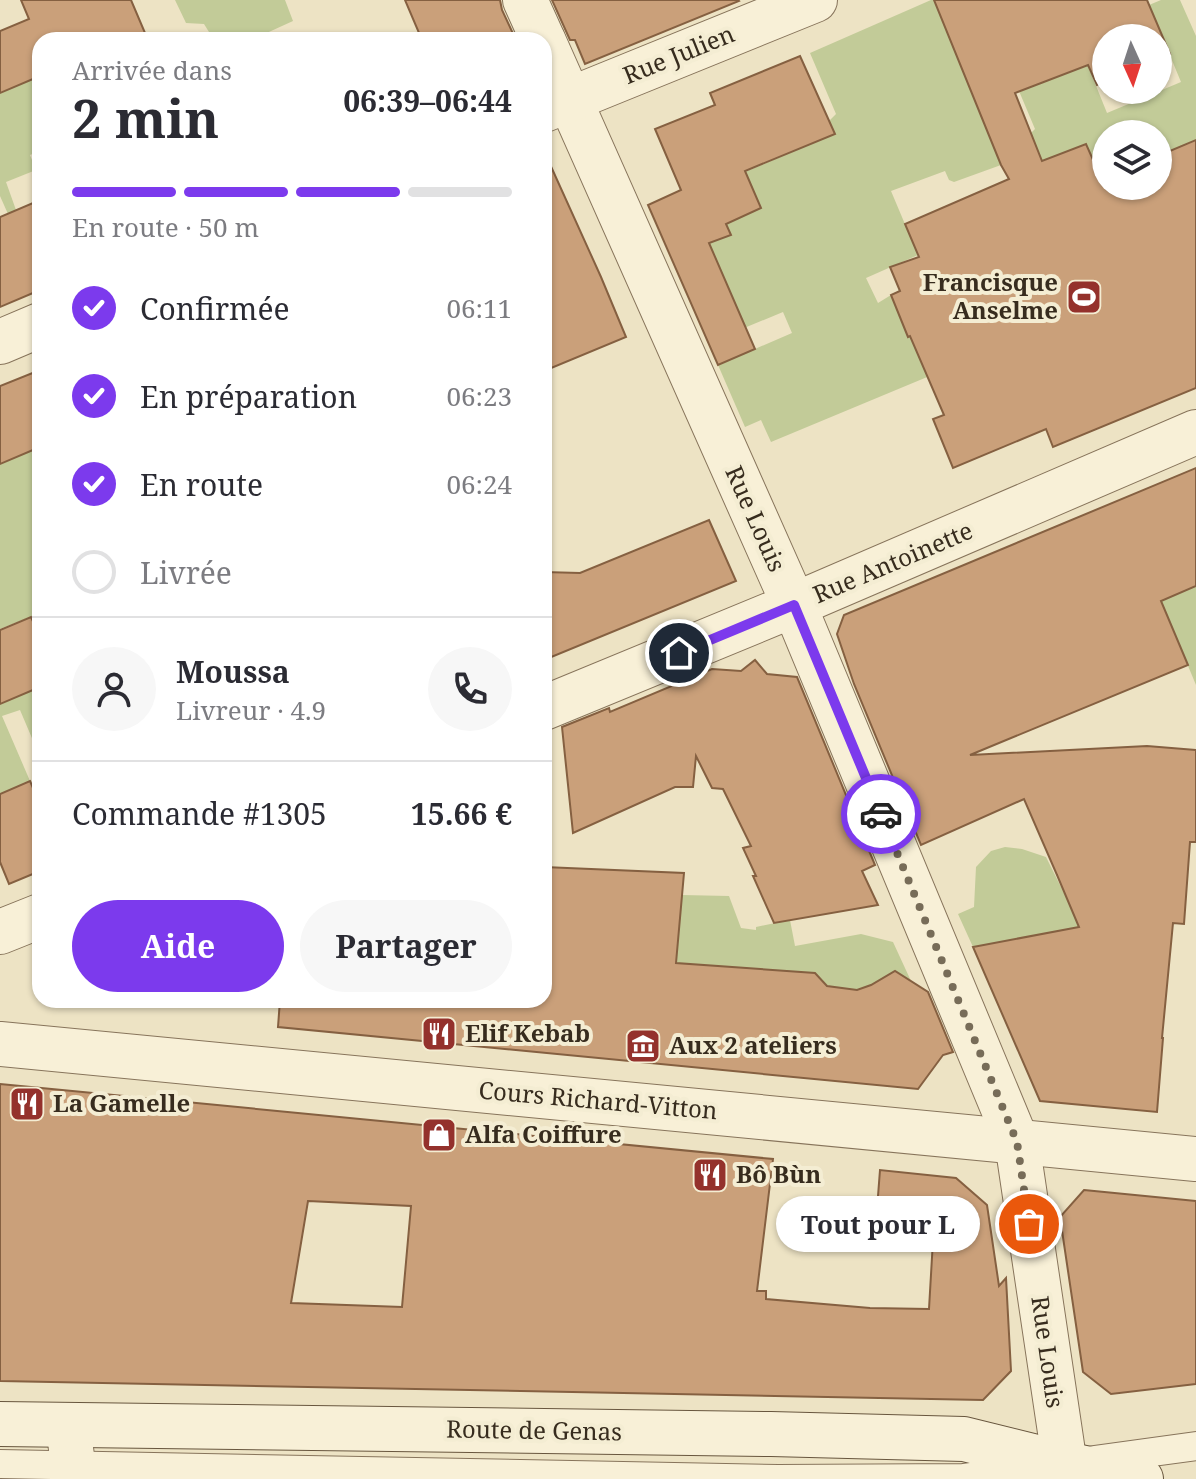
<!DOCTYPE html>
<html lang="fr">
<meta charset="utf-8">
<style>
:root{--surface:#fff;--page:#f7f7f7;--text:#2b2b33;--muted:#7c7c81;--line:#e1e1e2;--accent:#7c3aed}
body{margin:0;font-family:"Noto Serif",serif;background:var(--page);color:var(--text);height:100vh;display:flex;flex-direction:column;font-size:30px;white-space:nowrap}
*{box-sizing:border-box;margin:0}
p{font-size:26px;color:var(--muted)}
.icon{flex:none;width:44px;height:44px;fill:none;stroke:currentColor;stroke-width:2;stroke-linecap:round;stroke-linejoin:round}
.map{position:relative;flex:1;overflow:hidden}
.sheet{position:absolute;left:32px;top:32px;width:520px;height:976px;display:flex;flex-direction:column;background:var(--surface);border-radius:24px;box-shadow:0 2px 6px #0004}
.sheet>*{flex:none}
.needle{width:52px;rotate:177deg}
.buttons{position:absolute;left:1092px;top:24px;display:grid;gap:16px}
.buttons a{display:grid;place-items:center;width:80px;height:80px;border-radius:50%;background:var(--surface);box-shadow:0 2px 6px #0004;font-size:40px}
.pin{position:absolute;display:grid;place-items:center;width:68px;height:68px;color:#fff;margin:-34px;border:4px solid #fff;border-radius:50%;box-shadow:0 2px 8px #0007}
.courier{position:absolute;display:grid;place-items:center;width:80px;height:80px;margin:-40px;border:6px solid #7c3aed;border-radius:50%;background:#fff;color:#222;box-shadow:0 2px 10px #0007}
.bubble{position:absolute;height:56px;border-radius:28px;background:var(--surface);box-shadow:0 2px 6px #0004;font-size:26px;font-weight:700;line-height:56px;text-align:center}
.overview em{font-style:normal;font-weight:700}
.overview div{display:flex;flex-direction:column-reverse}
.overview{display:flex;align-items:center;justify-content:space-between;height:136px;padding:0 40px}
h1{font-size:52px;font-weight:700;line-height:60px}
.bar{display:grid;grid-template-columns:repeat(4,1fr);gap:12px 8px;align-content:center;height:96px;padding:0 40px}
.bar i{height:10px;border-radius:6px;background:var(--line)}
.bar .on{background:var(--accent)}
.bar p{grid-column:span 4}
.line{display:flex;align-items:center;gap:20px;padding:0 40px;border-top:2px solid var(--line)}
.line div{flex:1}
.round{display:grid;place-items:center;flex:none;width:84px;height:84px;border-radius:42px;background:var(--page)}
ol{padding:0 40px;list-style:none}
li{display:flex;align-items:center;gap:24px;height:88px}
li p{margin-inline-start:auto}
li .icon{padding:8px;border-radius:50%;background:var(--accent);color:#fff;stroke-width:4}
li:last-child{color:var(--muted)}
li i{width:44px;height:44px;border:4px solid var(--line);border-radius:50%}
.cta{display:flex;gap:16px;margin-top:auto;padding:16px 40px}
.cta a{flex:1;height:92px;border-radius:48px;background:var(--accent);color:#fff;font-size:32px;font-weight:700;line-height:92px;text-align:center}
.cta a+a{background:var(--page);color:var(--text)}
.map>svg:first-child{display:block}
.green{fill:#c2cb98}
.building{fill:#caa07a;stroke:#856041;stroke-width:2;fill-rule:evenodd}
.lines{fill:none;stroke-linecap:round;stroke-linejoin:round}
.lane-casing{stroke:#87745b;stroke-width:30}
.street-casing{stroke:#87745b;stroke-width:46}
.secondary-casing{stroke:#68563e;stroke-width:46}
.lane{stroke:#f8f0d7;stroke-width:28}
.street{stroke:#f8f0d7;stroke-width:44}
.secondary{stroke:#f8f0d7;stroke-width:44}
.done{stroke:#776c58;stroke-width:8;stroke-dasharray:0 14.4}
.route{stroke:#7c3aed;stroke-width:10}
.labels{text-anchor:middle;stroke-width:8;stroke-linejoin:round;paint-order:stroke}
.street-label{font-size:24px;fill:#372c1e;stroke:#f4edd3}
.poi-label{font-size:24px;font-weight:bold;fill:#372c1e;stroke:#f4edd3;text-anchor:start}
</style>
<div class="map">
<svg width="1196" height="1479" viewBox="0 0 1196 1479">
<rect width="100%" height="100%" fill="#ede3c4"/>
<!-- green -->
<g class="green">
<path d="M175 0H285L293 21 251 40H214L204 24 186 23Z"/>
<path d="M931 0H934L995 148 1031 133 1035 129 1019 91 1084 56 1107 113 1181 82 1149 5 1161 0H1180L1196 36V140L1158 156V134H1106V179L1102 180 1085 144 1007 176 1001 165 954 182 949 180 945 171 891 191 918 255 866 278 878 303 891 295 908 336 917 333 932 375 771 442 761 420 745 427 718 365 792 333 783 312 708 343 697 317 733 300 702 246 730 235 726 224 761 208 745 172 834 134 829 121 836 114 810 53Z"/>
<path d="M33 79 40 95V151L30 155 36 170 6 182 16 210 8 214 0 196V93Z"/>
<path d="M40 447V613L0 629V460L2 463Z"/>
<path d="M1196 586V685L1161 601Z"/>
<path d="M40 687V757L20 710 2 716 30 781 0 794V704Z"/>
<path d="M1005 847 1022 849 1046 857 1065 895 1127 982 1053 945 1051 932 973 947 958 914 974 907 976 867 991 851Z"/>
<path d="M682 895 729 896 741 928 756 930V927L790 920 795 946 861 934 893 942 911 981 895 971 871 985 857 990 676 963Z"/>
</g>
<!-- building -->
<g class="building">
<path d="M21 0H131L148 40H40V76L0 93V31L29 19Z"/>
<path d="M405 0H500L502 10 516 40H422Z"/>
<path d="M552 0H738L739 1 585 64 575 40H570Z"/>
<path d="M934 0H1147L1170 54 1158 59V38H1106V81L1097 85 1088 65 1015 93 1042 161 1086 144 1102 180 1106 179V186H1158V156L1196 140V388L1053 447 1046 429 953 468 933 419 944 415 910 336 908 337 891 295 900 291 890 267 919 257 905 224 1009 179 1001 165Z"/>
<path d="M800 56 835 134 745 171 761 208 726 224 731 235 709 243 755 349 718 365 648 205 681 190 655 129 715 105 710 93Z"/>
<path d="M544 151 601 277 626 337 544 371Z"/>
<path d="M40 200V290L0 307V217Z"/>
<path d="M40 370V447L0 464V386Z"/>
<path d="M1196 468V586L1161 601 1188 665 970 755 1147 746 1196 750V842H1190L1184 924 1173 923 1162 1038H1163L1157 1112 1040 1101 973 947 1079 927 1057 875H1058H1057L1024 799 921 845 854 684 837 634 844 615Z"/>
<path d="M709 520 736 581 544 660V572L580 573Z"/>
<path d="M31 617 40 637V687L0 704V630Z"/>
<path d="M755 660 767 674 797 677 875 865 862 871 878 905 774 923 753 876H756L743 848 751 846 723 789 712 788 696 756 693 787H675L573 833 562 727 609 708 610 712 712 669 741 671Z"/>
<path d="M30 781 40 804V871L9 884 0 862V794Z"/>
<path d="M544 867 684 873 676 963 815 973 827 986 857 990 871 985 895 971 928 992 953 1052 943 1055 918 1089 278 1027 280 1000H544Z"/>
<path d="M0 1084 773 1159 757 1291H766V1299L870 1308 929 1309 933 1240 875 1235 880 1170 956 1178 987 1205 999 1286 1006 1278 1011 1371 983 1400 0 1381ZM308 1201 411 1206 402 1307 291 1303Z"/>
<path d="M1084 1190 1196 1201V1384L1111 1394 1083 1372 1060 1217Z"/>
</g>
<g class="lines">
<defs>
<g id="lane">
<path d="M1094 1460 1196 1446"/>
<path d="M0 1464 778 1479 963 1478 1041 1467"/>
</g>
<g id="street">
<path d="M525 0 543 40"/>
<path d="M544 42 794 605 1017 1142 1067 1479"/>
<path d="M544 110 815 0"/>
<path d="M0 342 40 325"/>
<path d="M544 708 794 605 1196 432"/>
<path d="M0 932 40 916"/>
<path d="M0 1044 1196 1159"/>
<path d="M68 1426 75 1479"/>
</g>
<path id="secondary" d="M0 1424 771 1434 964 1439 1065 1464 1141 1479"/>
</defs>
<!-- lane casing -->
<use href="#lane" class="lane-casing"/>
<!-- street casing -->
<use href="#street" class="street-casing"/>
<!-- secondary casing -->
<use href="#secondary" class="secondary-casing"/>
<!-- lane -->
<use href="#lane" class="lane"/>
<!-- street -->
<use href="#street" class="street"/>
<!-- secondary -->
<use href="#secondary" class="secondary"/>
</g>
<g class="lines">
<!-- done -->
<path class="done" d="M881 814 1017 1142 1029 1224"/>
<!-- route -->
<path class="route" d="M679 653 794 605 881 814"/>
</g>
<!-- icons -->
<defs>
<symbol id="stadium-square" viewBox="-11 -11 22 22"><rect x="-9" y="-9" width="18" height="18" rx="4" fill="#94312c" stroke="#f4edd3"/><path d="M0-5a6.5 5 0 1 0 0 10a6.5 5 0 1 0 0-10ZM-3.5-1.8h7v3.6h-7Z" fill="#fff"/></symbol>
<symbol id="restaurant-square" viewBox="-11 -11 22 22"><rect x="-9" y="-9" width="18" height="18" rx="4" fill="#94312c" stroke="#f4edd3"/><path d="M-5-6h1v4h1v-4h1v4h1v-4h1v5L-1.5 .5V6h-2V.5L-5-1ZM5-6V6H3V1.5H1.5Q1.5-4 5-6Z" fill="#fff"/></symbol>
<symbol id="museum-square" viewBox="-11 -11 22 22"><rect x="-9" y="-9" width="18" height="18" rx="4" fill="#94312c" stroke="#f4edd3"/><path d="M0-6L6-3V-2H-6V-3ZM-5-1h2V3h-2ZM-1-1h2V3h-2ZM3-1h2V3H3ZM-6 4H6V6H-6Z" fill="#fff"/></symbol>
<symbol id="shop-square" viewBox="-11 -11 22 22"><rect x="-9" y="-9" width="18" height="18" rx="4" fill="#94312c" stroke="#f4edd3"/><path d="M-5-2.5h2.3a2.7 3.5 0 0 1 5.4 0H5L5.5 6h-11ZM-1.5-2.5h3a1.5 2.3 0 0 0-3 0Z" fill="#fff"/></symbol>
</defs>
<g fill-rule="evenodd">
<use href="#stadium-square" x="1064" y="277" width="40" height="40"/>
<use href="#restaurant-square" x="419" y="1014" width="40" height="40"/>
<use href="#museum-square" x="623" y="1026" width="40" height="40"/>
<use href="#restaurant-square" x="7" y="1084" width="40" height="40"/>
<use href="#shop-square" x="419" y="1115" width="40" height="40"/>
<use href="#restaurant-square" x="690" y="1155" width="40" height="40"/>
</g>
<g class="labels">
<!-- street labels -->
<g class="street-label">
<text transform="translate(679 55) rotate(-22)" y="8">Rue Julien</text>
<text transform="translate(755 519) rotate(66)" y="8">Rue Louis</text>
<text transform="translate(893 563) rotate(-23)" y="8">Rue Antoinette</text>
<text transform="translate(598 1101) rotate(5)" y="8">Cours Richard-Vitton</text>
<text transform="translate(1047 1352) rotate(82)" y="8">Rue Louis</text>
<text transform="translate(534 1431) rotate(1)" y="8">Route de Genas</text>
</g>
<!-- poi labels -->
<g class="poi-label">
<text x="1058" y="291" text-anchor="end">Francisque<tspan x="1058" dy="28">Anselme</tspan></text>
<text x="465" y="1042">Elif Kebab</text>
<text x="669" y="1054">Aux 2 ateliers</text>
<text x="53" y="1112">La Gamelle</text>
<text x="465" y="1143">Alfa Coiffure</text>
<text x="736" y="1183">Bô Bùn</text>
</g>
</g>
</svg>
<div class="buttons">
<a><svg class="needle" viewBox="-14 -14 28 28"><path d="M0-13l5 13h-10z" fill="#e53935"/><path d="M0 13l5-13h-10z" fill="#7c7c81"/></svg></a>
<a><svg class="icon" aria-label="layers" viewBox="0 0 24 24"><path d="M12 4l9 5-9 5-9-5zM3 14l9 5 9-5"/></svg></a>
</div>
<div class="pin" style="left:1029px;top:1224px;background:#ea580c"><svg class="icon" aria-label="bag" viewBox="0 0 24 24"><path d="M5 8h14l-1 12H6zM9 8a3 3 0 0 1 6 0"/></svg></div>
<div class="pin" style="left:679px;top:653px;background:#1f2937"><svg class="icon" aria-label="home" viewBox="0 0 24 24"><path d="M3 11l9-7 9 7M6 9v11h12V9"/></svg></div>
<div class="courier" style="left:881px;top:814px"><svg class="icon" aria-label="car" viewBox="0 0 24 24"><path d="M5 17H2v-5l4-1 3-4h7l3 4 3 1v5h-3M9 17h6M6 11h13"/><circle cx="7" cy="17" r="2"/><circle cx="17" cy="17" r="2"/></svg></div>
<div class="bubble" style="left:776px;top:1196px;width:204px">Tout pour L</div>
<section class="sheet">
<div class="overview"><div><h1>2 min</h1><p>Arrivée dans</p></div><em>06:39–06:44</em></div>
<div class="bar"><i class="on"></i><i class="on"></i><i class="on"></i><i></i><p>En route · 50 m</p></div>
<ol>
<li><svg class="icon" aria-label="check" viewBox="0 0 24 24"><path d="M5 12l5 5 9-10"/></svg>Confirmée<p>06:11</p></li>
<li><svg class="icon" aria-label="check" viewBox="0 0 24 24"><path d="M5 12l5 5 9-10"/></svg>En préparation<p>06:23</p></li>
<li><svg class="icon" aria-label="check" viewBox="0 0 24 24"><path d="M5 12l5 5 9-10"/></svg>En route<p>06:24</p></li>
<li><i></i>Livrée</li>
</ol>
<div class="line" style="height:144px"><a class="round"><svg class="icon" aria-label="person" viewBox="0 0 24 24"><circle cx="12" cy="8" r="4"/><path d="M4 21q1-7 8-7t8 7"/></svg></a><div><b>Moussa</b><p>Livreur · 4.9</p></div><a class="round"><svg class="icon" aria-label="phone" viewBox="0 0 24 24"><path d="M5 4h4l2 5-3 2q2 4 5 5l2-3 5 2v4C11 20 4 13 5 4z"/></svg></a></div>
<div class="line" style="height:104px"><div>Commande #1305</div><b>15.66 €</b></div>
<div class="cta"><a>Aide</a><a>Partager</a></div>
</section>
</div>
